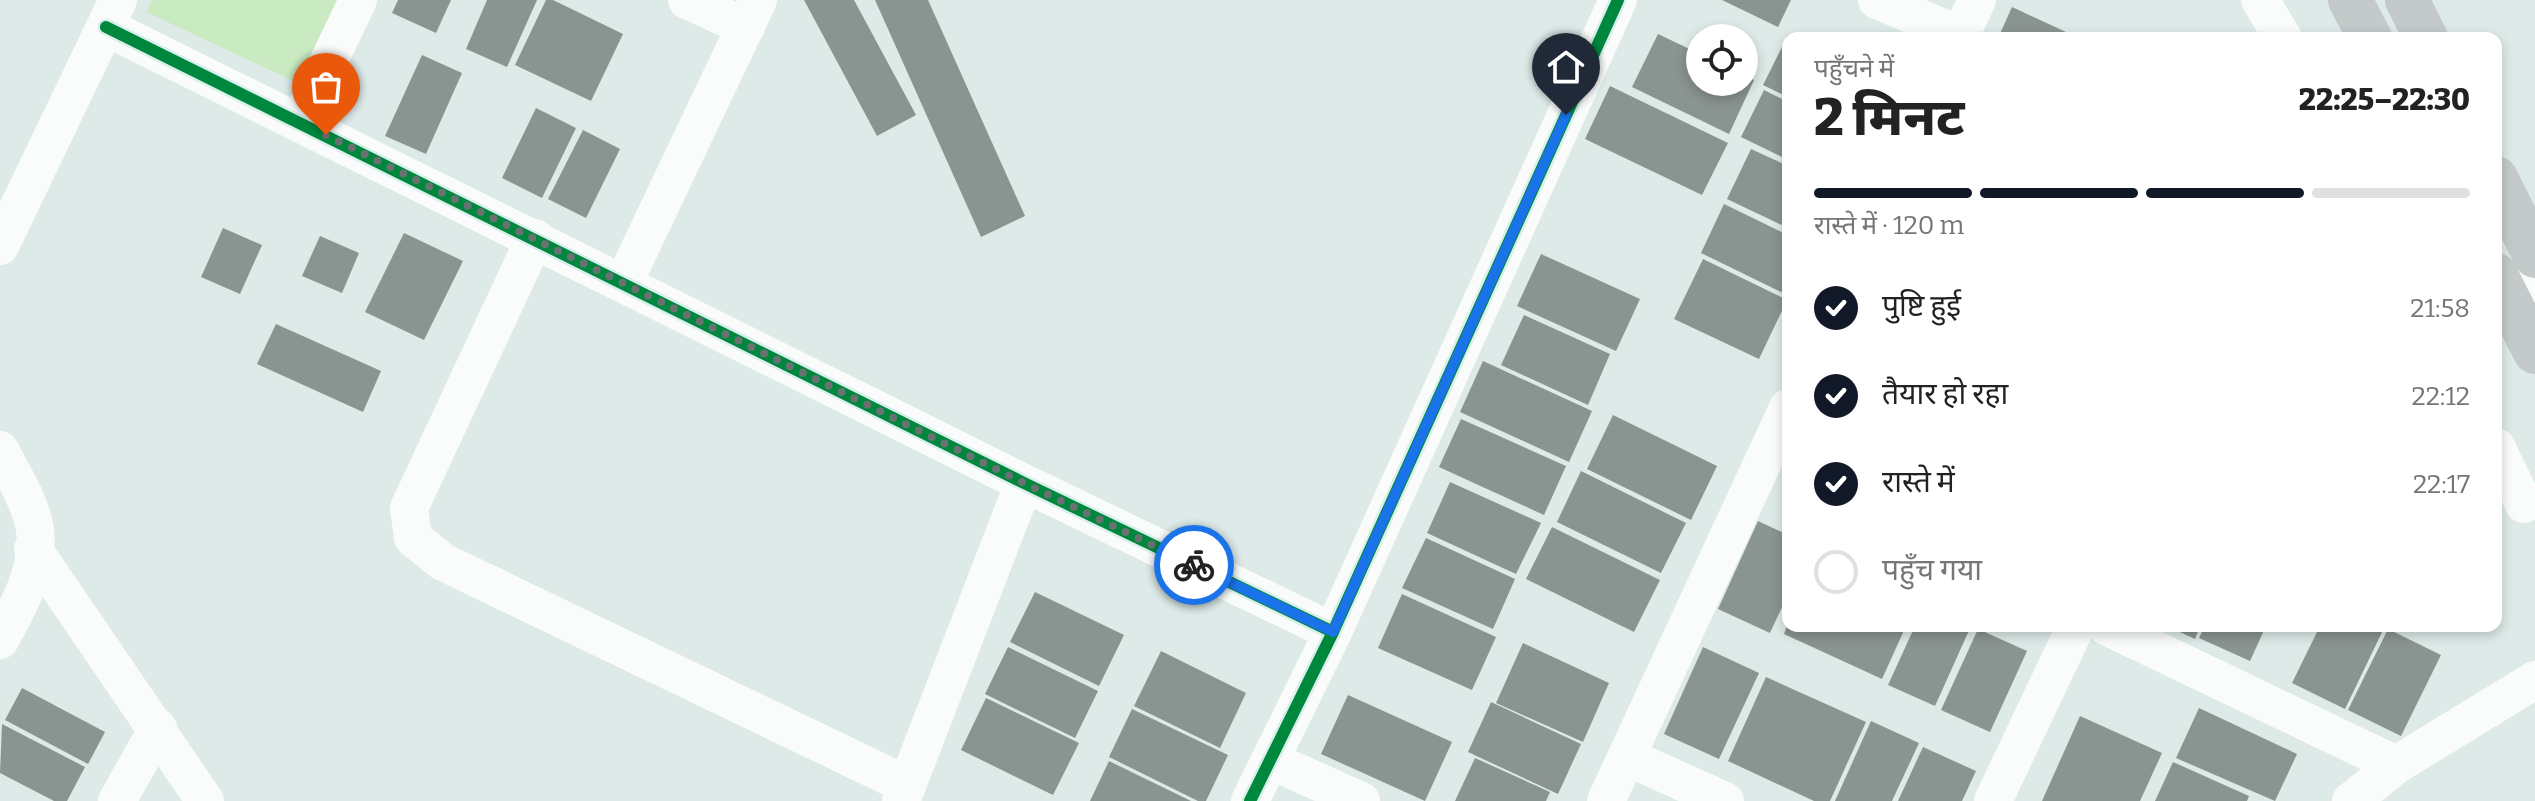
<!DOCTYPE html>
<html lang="hi">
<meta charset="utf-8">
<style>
:root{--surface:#fff;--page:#f2f2f2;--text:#222;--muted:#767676;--line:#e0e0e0;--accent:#111827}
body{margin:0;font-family:Bitter,"Noto Sans Devanagari",serif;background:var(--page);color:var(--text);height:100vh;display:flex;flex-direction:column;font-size:30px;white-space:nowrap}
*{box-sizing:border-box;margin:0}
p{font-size:26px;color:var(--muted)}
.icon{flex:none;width:44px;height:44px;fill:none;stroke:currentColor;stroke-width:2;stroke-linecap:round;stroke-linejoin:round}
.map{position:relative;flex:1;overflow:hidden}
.details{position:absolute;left:1782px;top:32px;width:720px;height:600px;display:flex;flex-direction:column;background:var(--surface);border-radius:16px;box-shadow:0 4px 12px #0003}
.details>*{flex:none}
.controls{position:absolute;left:1686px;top:24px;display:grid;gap:16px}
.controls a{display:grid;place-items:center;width:72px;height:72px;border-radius:50%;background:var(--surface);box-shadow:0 4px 12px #0003;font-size:40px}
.pin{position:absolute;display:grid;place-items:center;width:68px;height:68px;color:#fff;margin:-82px -34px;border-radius:50% 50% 50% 0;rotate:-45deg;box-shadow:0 0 8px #0007}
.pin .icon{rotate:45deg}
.courier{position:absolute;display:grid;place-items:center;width:80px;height:80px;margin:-40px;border:6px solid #1a73e8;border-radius:50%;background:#fff;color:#222;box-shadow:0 2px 10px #0007}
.headline em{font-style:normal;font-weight:800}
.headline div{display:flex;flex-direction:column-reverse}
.headline{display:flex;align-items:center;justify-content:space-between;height:136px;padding:0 32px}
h1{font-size:52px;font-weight:800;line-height:60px}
.bar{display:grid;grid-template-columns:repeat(4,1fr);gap:12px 8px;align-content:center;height:96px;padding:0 32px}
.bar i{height:10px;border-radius:6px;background:var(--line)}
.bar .current{background:var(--accent)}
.bar p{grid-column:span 4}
ol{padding:0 32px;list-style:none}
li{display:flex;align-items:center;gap:24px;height:88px}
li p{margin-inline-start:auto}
li .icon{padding:8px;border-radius:50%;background:var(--accent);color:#fff;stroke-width:4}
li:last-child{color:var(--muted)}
li i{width:44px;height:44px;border:4px solid var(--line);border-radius:50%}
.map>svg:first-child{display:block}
.green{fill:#caebc2}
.building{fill:#8a9491}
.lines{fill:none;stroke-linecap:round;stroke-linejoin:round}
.minor{stroke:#fafcfc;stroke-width:38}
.secondary{stroke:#c3cac9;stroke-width:44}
.cycleway-casing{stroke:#d8efec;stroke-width:17}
.cycleway{stroke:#00873e;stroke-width:12}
.done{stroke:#687271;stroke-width:8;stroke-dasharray:0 14.4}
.route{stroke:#1a73e8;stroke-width:10}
</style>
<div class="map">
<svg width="2535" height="801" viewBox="0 0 2535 801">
<rect width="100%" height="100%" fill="#ddeae8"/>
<!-- green -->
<path class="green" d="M152 0H341L302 85 146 12Z"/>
<!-- building -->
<g class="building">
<path d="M398 0H451L436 33 392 13Z"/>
<path d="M487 0H537L507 67 466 49Z"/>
<path d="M546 0H553L623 34 591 101 515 65Z"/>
<path d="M804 0H854L916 115 877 136Z"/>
<path d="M875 0H928L1025 216 981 237Z"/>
<path d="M1722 0H1791L1778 27Z"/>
<path d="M2012 7 2079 38H1998Z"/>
<path d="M1658 34 1700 54V82H1744V75L1754 80 1729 134 1632 87Z"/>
<path d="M1788 35V97L1763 85Z"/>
<path d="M422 55 462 73 426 154 385 136Z"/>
<path d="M1610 86 1728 143 1702 195 1585 139Z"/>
<path d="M1764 90 1788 102V160L1741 137Z"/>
<path d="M536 108 576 128 542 198 502 178Z"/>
<path d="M583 130 620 149 586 218 548 199Z"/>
<path d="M1751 149 1788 166V228L1727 199Z"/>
<path d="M1724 204 1788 235V283L1783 293 1701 253Z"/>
<path d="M223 228 262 245 240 294 201 277Z"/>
<path d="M404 233 463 261 424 340 365 312Z"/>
<path d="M320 236 359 253 342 293 302 276Z"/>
<path d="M1541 254 1640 299 1616 351 1517 306Z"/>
<path d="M1703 259 1787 300 1759 359 1674 319Z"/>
<path d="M1524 315 1610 354 1588 405 1501 365Z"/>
<path d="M276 324 381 371 363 412 257 364Z"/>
<path d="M1483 361 1592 411 1569 462 1460 412Z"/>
<path d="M1613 415 1717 466 1691 520 1587 469Z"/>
<path d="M1461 419 1566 466 1544 515 1439 467Z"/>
<path d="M1581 471 1686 523 1661 573 1557 522Z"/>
<path d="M1450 482 1541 523 1516 574 1427 533Z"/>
<path d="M1758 521 1788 535V594L1770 633 1718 609Z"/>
<path d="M1552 527 1660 580 1634 632 1526 579Z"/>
<path d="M1426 538 1515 579 1493 629 1402 588Z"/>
<path d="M1035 592 1124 635 1099 686 1010 642Z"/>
<path d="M1402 594 1496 637 1472 690 1378 648Z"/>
<path d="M1787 626H1906L1882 679 1784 634Z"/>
<path d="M1915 626H1971L1935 706 1888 685Z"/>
<path d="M2167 626H2200L2195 639Z"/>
<path d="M2205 626H2266L2250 661 2199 638Z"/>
<path d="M2320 626H2385L2345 709 2292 683Z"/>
<path d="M1978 629 2027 651 1990 732 1941 710Z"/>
<path d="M2388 629 2441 655 2401 736 2348 710Z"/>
<path d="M1523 643 1609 683 1583 742 1496 703Z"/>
<path d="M1008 647 1098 691 1075 738 985 694Z"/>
<path d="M1703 647 1759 673 1719 759 1664 734Z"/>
<path d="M1161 651 1246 693 1220 748 1134 706Z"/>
<path d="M1766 677 1866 722 1830 801H1814L1728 761Z"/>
<path d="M22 688 105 732 88 764 5 720Z"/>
<path d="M1348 695 1452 742 1425 801 1321 754Z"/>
<path d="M986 698 1079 743 1053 795 961 750Z"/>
<path d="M1491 702 1581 744 1558 794 1468 752Z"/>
<path d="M2199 708 2297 754 2275 801 2176 758Z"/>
<path d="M1132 709 1228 755 1206 801H1198L1109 757Z"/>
<path d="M2080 716 2162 753 2140 801H2042Z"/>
<path d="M1871 721 1919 743 1892 801H1835Z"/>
<path d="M2 724 85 767 67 801H54L0 773Z"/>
<path d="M1923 747 1976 771 1962 801H1898Z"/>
<path d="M1475 758 1550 792 1546 801H1455Z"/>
<path d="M1109 761 1191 801H1090Z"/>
<path d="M2173 762 2249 796 2247 801H2155Z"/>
</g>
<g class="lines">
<!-- minor -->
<g class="minor">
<path d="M687 0 746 27"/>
<path d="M1877 0 1960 35"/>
<path d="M2260 0 2283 38"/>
<path d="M106 27 1024 483 1333 632"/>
<path d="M1959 38 1977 0"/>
<path d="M300 122 358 0"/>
<path d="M535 238 409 508 413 538 443 562 907 785"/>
<path d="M0 246 118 0"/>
<path d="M624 282 758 0"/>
<path d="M2508 297 2535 283"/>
<path d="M2496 447 2524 504"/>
<path d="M0 450C12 474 31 502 35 530 40 569 18 607 0 640"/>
<path d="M33 549 205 801"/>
<path d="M2106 626 2396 765"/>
<path d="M1627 757 1725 801"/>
<path d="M1270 760 1361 801"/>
<path d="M117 801 158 728"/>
<path d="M901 801 1024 483"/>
<path d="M1250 801 1333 632 1618 0"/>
<path d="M1606 801 1788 408"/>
<path d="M1993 801 2076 626"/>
<path d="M2351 801 2396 765 2535 680"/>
</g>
<!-- secondary -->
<g class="secondary">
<path d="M2350 0 2370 38"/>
<path d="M2407 0 2426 38"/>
<path d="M2496 178 2535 256"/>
<path d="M2496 275 2535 352"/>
</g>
<defs>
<g id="cycleway">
<path d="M106 27 1024 483 1333 632"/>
<path d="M1250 801 1333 632 1618 0"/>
</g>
</defs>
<!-- cycleway casing -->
<use href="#cycleway" class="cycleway-casing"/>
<!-- cycleway -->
<use href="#cycleway" class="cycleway"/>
</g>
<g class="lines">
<!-- done -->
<path class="done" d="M326 135 1024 483 1194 565"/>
<!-- route -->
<path class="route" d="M1194 565 1333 632 1566 115"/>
</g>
</svg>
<div class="controls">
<a><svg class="icon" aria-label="locate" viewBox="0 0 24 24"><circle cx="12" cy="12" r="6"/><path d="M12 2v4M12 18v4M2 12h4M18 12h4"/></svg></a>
</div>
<div class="pin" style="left:326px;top:135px;background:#ea580c"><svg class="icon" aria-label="bag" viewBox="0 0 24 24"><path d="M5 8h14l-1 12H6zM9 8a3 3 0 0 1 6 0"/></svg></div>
<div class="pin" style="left:1566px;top:115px;background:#1f2937"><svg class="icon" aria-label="home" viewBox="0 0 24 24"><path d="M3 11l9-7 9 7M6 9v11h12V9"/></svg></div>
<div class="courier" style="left:1194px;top:565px"><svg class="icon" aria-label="bike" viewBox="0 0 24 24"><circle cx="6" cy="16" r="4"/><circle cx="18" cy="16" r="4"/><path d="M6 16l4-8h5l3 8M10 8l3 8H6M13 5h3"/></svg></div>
<section class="details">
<div class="headline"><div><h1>2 मिनट</h1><p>पहुँचने में</p></div><em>22:25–22:30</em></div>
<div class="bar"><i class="current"></i><i class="current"></i><i class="current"></i><i></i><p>रास्ते में · 120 m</p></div>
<ol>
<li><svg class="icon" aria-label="check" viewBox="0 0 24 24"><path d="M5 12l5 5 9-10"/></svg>पुष्टि हुई<p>21:58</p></li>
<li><svg class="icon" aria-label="check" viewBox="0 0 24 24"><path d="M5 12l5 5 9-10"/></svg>तैयार हो रहा<p>22:12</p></li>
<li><svg class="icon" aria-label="check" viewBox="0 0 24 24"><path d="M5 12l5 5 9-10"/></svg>रास्ते में<p>22:17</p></li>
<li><i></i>पहुँच गया</li>
</ol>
</section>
</div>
